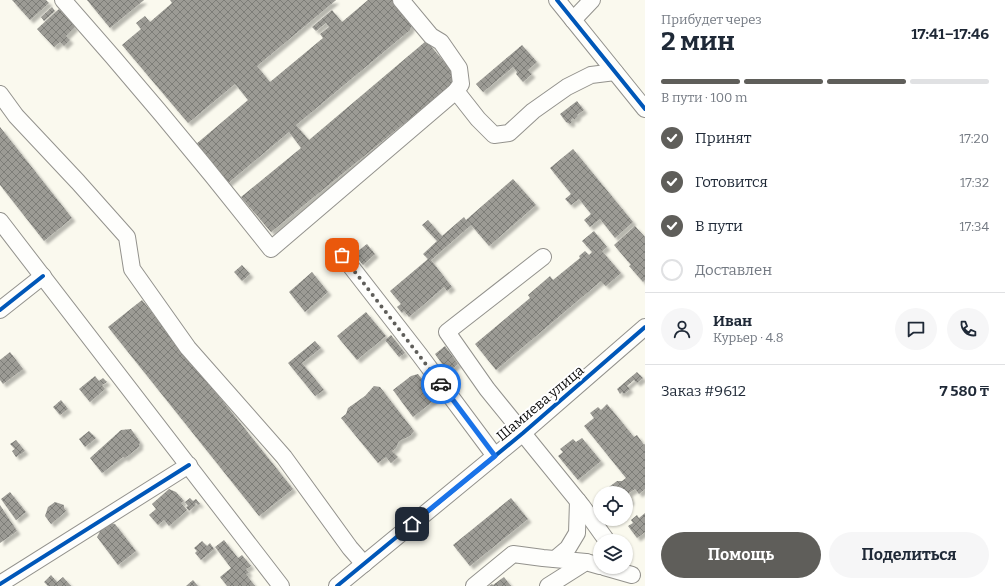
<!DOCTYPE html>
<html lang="ru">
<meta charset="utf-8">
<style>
:root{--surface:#fff;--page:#f6f6f7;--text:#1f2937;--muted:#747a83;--line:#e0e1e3;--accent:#5f5e5a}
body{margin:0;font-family:Bitter,serif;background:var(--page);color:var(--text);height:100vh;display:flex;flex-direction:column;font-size:15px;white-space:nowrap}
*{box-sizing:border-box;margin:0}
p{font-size:13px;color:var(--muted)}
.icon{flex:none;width:22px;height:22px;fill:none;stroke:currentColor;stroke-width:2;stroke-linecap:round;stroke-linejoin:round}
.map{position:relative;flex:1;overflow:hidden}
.panel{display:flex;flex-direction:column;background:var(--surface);width:360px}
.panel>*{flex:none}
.buttons{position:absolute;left:593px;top:486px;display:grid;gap:8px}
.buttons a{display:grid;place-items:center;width:40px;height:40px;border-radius:50%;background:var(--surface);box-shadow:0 1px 3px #0004;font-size:20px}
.pin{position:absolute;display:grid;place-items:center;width:34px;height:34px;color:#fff;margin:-17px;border-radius:8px;box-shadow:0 2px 6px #0006}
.courier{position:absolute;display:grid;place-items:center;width:40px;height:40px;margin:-20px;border:3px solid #1a73e8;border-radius:50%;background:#fff;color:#222;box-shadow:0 1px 5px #0007}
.head em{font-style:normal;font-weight:700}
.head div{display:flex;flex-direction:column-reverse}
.head{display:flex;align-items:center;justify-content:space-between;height:68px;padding:0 16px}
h1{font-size:26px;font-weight:700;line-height:30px}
.bar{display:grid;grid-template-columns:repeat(4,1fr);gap:6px 4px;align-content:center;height:48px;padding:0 16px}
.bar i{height:5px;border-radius:3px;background:var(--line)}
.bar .on{background:var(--accent)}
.bar p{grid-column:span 4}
.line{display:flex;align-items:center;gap:10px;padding:0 16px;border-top:1px solid var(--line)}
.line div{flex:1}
.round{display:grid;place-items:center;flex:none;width:42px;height:42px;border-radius:21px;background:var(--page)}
ol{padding:0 16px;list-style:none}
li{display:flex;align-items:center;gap:12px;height:44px}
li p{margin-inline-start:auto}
li .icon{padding:4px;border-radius:50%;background:var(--accent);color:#fff;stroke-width:4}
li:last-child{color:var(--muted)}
li i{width:22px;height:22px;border:2px solid var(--line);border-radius:50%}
.button{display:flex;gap:8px;margin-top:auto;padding:8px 16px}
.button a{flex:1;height:46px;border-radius:24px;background:var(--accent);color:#fff;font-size:16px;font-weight:700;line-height:46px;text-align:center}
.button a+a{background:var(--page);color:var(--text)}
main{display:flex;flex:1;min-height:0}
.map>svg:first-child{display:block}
.building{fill:url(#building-cross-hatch);filter:url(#shadow)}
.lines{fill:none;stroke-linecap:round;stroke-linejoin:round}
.minor-casing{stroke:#93928d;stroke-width:18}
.minor{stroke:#fefefc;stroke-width:16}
.cycleway-casing{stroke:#fff;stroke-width:6}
.cycleway{stroke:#0057b8;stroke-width:4}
.done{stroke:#5f5e5a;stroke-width:4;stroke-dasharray:0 7.2}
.route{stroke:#1a73e8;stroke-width:5}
.labels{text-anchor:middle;stroke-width:4;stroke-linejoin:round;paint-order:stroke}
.street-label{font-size:14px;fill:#0b0b0b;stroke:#fff}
</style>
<main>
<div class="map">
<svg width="645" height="586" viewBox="0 0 645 586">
<defs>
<pattern id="building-cross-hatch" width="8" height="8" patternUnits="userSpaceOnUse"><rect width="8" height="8" fill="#9c9b95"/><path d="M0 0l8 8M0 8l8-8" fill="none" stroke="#7d7d78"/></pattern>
<filter id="shadow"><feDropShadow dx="3.5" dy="3.5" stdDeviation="1" flood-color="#0004"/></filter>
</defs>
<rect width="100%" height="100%" fill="#faf9ee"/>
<!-- building -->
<g class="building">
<path d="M12 0H46L49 3 30 20Z"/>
<path d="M87 0H144L110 28Z"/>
<path d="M170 0H336L257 66 270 82 323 38 320 34 329 27 326 23 316 31 312 27 332 10 342 22 368 0H395L412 24 410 30 296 125 309 140 426 41 455 74 456 81 271 232 241 197 301 148 289 132 227 184 195 145 248 100 235 84 188 123 122 45 141 29 136 23 145 16 150 22 172 3Z"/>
<path d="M52 7 55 11 44 21 41 17Z"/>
<path d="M59 9 75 27 66 36 70 40 64 46 60 42 54 47 37 29Z"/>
<path d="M522 45 537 62 528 70 532 74 523 82 516 74 517 72 513 67 483 92 476 84Z"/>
<path d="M577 101 584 110 577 115 578 116 574 120 573 118 571 120 572 122 570 124 566 122 560 114Z"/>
<path d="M0 127 72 218 44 241 0 185Z"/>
<path d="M573 149 633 222 615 238 600 219 590 227 584 220 591 214 579 199 571 205 565 199 571 194 550 168Z"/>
<path d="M513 179 536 205 489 246 471 225 431 260 452 287 447 291 444 287 409 317 404 311 402 313 397 307 401 304 390 291 428 259 423 254 437 241 422 225 428 220 442 236 464 217 466 220Z"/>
<path d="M635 226 645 237V280L643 282 629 266 631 265 614 245Z"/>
<path d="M594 231 607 247 602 251 621 273 606 286 601 281 496 370 475 344 530 298 528 295 550 276 553 280 580 258 579 256 585 251 589 255 592 252 582 241Z"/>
<path d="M367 244 375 254 363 265 354 254Z"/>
<path d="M242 265 250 274 242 281 234 272Z"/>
<path d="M312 272 328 292 305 312 289 292Z"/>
<path d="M142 300 293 489 259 516 108 327Z"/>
<path d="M366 312 386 336 357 360 337 336Z"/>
<path d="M391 335 405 353 399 357 385 340Z"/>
<path d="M315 341 321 348 302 363 324 390 315 396 288 363Z"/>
<path d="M445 346 458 364 448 372 435 354Z"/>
<path d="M10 352 23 369 3 384 0 380V360Z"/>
<path d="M637 372 643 378 637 383 634 380 627 386 630 389 624 394 622 392 620 394 617 389Z"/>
<path d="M418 374 437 398 413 417 393 390 411 376Z"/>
<path d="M95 376 99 381 103 378 107 382 102 385 105 389 90 402 79 389Z"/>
<path d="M374 386 380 387 414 431 410 436 399 441 396 448 392 451 398 457 391 463 386 457 378 463 341 418 346 414 348 408 365 396Z"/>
<path d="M61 400 68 409 60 415 53 407Z"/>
<path d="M607 404 634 437 637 435 644 445 645 444V489L639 494 635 489 629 493 631 501 626 505V493H601L617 481H622L626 478 584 426 594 418 590 413 598 407 601 410Z"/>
<path d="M131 429 140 442 139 445 140 446 125 458 123 457 102 473 90 458 121 430Z"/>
<path d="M89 431 96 438 85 447 79 439Z"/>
<path d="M582 438 601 461 578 480 558 456 563 452 560 449 573 439 576 442Z"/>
<path d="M16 440 25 451 16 457 12 451 15 449 10 444Z"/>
<path d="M169 489 176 492 184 501 181 503 187 510 169 526 164 520 158 525 149 515 156 509 152 504Z"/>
<path d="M10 492 26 512 16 520 1 499Z"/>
<path d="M190 498 193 501 196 499 200 504 198 505 196 503 195 504 196 505 189 511 186 507 188 506 185 502Z"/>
<path d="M511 498 528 519 470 566 453 545Z"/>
<path d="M55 502 64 505V508L66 511 51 524 45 516 48 507Z"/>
<path d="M0 505 17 531 0 543Z"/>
<path d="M645 513V532L637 538 628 526 633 523 631 520 637 515 639 518Z"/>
<path d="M111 523 115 524 136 551 118 565 97 537 102 528Z"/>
<path d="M224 540 238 558 242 555 251 566 246 569 249 573 246 574 255 586H227L220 577 231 568 215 547Z"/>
<path d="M202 541 207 546 210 543 214 549 201 560 195 553 197 551 194 548Z"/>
<path d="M51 575 57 582 63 577 71 586H48L44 582Z"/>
<path d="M504 577 511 586H489L492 584 493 585Z"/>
<path d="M193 580 198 586H186Z"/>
</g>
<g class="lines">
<defs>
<g id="minor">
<path d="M63 0C135 81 204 164 271 249L456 91 478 119 494 135 509 133 533 111 567 87 591 75 615 72"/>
<path d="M401 0 431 36 441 42 459 68 461 84 456 91"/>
<path d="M557 0 645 109"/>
<path d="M573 20 592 0"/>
<path d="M0 94 16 116 78 182 127 237 132 269 188 348 284 457 350 548 364 564"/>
<path d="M0 221 281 586"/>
<path d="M342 255 419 354 495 456"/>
<path d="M543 257 447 332 487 389 582 506 607 541"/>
<path d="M0 310 43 276"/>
<path d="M555 559 568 548 577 533 578 501"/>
<path d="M604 567 632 575"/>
<path d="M0 584 189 465"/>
<path d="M337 586 523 433 645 327"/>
<path d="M474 586 513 554 543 558 586 562"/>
<path d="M548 586 586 562 600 566"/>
</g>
</defs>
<!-- minor casing -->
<use href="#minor" class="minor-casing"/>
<!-- minor -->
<use href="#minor" class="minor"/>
<defs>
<g id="cycleway">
<path d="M557 0 645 109"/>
<path d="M0 310 43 276"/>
<path d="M0 584 189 465"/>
<path d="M337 586 523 433 645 327"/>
</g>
</defs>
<!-- cycleway casing -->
<use href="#cycleway" class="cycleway-casing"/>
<!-- cycleway -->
<use href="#cycleway" class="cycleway"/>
</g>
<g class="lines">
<!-- done -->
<path class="done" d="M342 255 441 384"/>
<!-- route -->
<path class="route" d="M412 524 495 456 441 384"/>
</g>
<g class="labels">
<!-- street labels -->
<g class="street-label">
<text transform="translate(540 403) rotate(-40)" y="5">Шамиева улица</text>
</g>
</g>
</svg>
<div class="buttons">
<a><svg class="icon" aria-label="locate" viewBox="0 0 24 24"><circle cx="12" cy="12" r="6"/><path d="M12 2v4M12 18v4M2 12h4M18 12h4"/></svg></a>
<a><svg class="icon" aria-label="layers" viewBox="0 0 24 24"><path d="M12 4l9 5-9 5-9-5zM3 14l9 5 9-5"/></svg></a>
</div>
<div class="pin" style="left:342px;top:255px;background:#ea580c"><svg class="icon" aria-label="bag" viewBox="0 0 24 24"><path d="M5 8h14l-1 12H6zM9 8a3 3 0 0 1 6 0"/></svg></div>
<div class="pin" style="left:412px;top:524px;background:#1f2937"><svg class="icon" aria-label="home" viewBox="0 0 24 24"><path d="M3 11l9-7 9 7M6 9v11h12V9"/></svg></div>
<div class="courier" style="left:441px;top:384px"><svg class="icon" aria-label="car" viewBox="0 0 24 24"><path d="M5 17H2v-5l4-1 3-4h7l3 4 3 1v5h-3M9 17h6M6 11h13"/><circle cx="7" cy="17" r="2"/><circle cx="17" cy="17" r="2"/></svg></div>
</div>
<section class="panel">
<div class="head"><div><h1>2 мин</h1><p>Прибудет через</p></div><em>17:41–17:46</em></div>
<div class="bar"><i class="on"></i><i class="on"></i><i class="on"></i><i></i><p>В пути · 100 m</p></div>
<ol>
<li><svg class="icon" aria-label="check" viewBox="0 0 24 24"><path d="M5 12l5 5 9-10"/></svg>Принят<p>17:20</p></li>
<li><svg class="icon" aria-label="check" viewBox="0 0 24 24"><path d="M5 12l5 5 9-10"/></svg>Готовится<p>17:32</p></li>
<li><svg class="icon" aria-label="check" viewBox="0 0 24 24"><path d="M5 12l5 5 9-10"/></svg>В пути<p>17:34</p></li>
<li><i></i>Доставлен</li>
</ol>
<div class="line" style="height:72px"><a class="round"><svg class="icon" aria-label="person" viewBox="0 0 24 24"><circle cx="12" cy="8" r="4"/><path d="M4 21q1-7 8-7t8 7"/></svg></a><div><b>Иван</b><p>Курьер · 4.8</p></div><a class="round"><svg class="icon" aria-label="chat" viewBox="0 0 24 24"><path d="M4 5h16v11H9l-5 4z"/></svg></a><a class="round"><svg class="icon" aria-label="phone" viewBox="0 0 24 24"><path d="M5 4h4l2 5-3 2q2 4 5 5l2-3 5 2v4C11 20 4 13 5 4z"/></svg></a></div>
<div class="line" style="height:52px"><div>Заказ #9612</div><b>7 580 ₸</b></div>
<div class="button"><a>Помощь</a><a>Поделиться</a></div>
</section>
</main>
